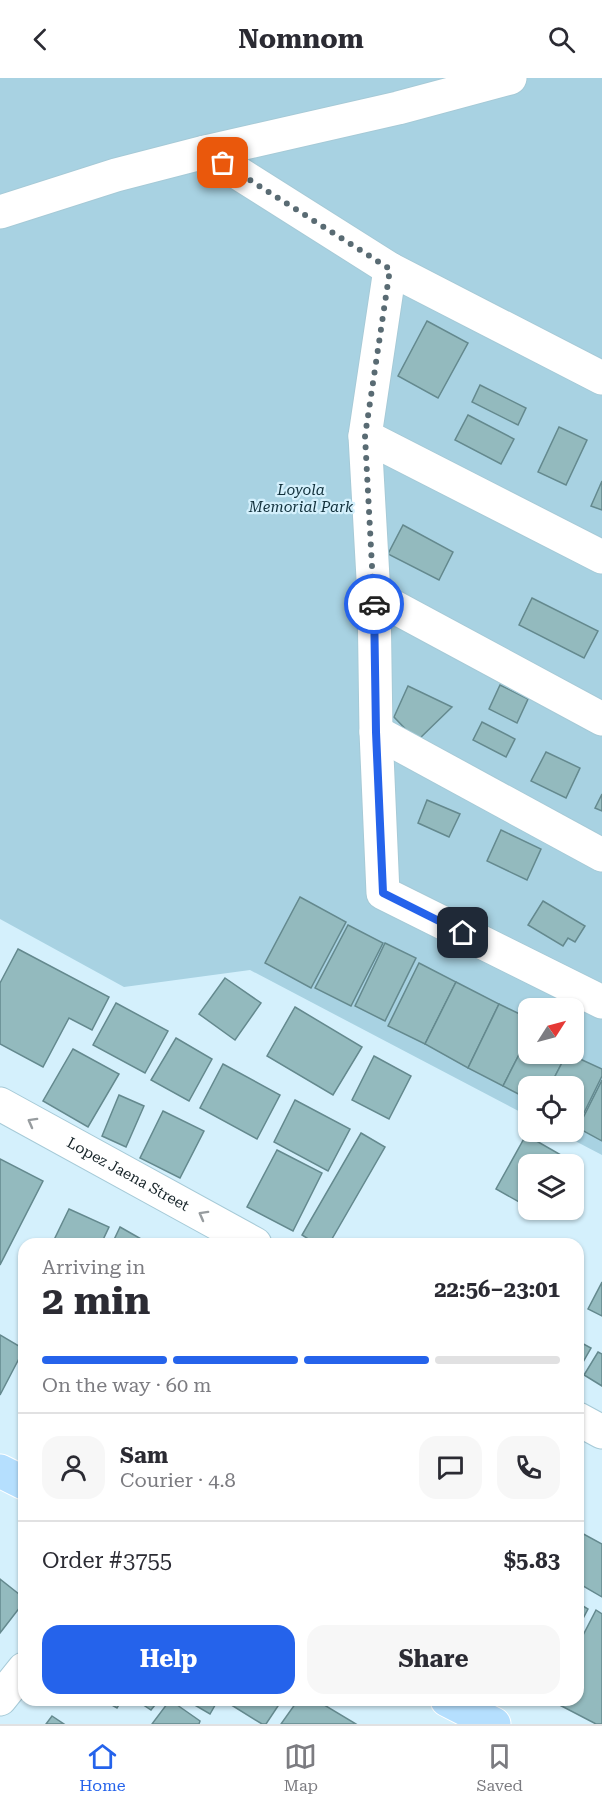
<!DOCTYPE html>
<meta charset="utf-8">
<style>
:root{--surface:#fff;--page:#f7f7f7;--text:#2b2b33;--muted:#7c7c81;--line:#e1e1e2;--accent:#2563eb}
body{margin:0;font-family:"Roboto Serif",serif;background:var(--page);color:var(--text);height:100vh;display:flex;flex-direction:column;font-size:22px;white-space:nowrap}
*{box-sizing:border-box;margin:0}
p{font-size:20px;color:var(--muted)}
.icon{flex:none;width:33px;height:33px;fill:none;stroke:currentColor;stroke-width:2;stroke-linecap:round;stroke-linejoin:round}
.map{position:relative;flex:1;overflow:hidden}
.drawer{position:absolute;left:18px;top:1160px;width:566px;height:468px;display:flex;flex-direction:column;background:var(--surface);border-radius:18px;box-shadow:0 2px 4px #0004}
.drawer>*{flex:none}
.needle{width:39px;rotate:54deg}
.controls{position:absolute;left:518px;top:920px;display:grid;gap:12px}
.controls a{display:grid;place-items:center;width:66px;height:66px;border-radius:12px;background:var(--surface);box-shadow:0 2px 4px #0004;font-size:30px}
.pin{position:absolute;display:grid;place-items:center;width:51px;height:51px;color:#fff;margin:-26px;border-radius:12px;box-shadow:0 3px 9px #0006}
.courier{position:absolute;display:grid;place-items:center;width:60px;height:60px;margin:-30px;border:4px solid #2563eb;border-radius:50%;background:#fff;color:#222;box-shadow:0 2px 8px #0007}
.overview em{font-style:normal;font-weight:700}
.overview div{display:flex;flex-direction:column-reverse}
.overview{display:flex;align-items:center;justify-content:space-between;height:102px;padding:0 24px}
h1{font-size:39px;font-weight:700;line-height:45px}
.bar{display:grid;grid-template-columns:repeat(4,1fr);gap:9px 6px;align-content:center;height:72px;padding:0 24px}
.bar i{height:8px;border-radius:4px;background:var(--line)}
.bar .on{background:var(--accent)}
.bar p{grid-column:span 4}
.line{display:flex;align-items:center;gap:15px;padding:0 24px;border-top:2px solid var(--line)}
.line div{flex:1}
.round{display:grid;place-items:center;flex:none;width:63px;height:63px;border-radius:18px;background:var(--page)}
.cta{display:flex;gap:12px;margin-top:auto;padding:12px 24px}
.cta a{flex:1;height:69px;border-radius:18px;background:var(--accent);color:#fff;font-size:24px;font-weight:700;line-height:69px;text-align:center}
.cta a+a{background:var(--page);color:var(--text)}
header{display:flex;justify-content:space-between;align-items:center;height:78px;padding:0 24px;background:var(--surface);font-size:27px;font-weight:700}
.menu{display:flex;justify-content:space-around;align-items:center;height:84px;border-top:2px solid var(--line);background:var(--surface);font-size:16px;color:var(--muted)}
.menu a{display:grid;justify-items:center;gap:3px}
.menu .on{color:var(--accent)}
.map>svg:first-child{display:block}
.green{fill:#a8d2e2;fill-rule:evenodd}
.building{fill:#93babe;stroke:#64898e;stroke-width:1.5}
.lines{fill:none;stroke-linecap:round;stroke-linejoin:round}
.minor-casing{stroke:#a6cad7;stroke-width:35}
.major-casing{stroke:#fff;stroke-width:35}
.minor{stroke:#fff;stroke-width:33}
.major{stroke:#b5dffe;stroke-width:33}
.oneway{stroke:#979c9f}
.done{stroke:#596b73;stroke-width:6;stroke-dasharray:0 10.8}
.route{stroke:#2563eb;stroke-width:8}
.labels{text-anchor:middle;stroke-width:4.5;stroke-linejoin:round;paint-order:stroke}
.park-label{font-size:15px;font-style:italic;fill:#12313c;stroke:#d4f0fc}
.street-label{font-size:15px;fill:#172429;stroke:#d4f0fc}
</style>
<header><svg class="icon" aria-label="back" viewBox="0 0 24 24"><path d="M15 5l-7 7 7 7"/></svg>Nomnom<svg class="icon" aria-label="search" viewBox="0 0 24 24"><circle cx="10" cy="10" r="6"/><path d="M15 15l6 6"/></svg></header>
<div class="map">
<svg width="602" height="1646" viewBox="0 0 602 1646">
<rect width="100%" height="100%" fill="#d4f0fc"/>
<!-- green -->
<path class="green" d="M0 0H602V1077L556 1053H573V1008H528V1038L250 892 124 909 0 841ZM528 930H573V975H528Z"/>
<!-- building -->
<g class="building">
<path d="M427 243 468 265 438 320 398 298Z"/>
<path d="M480 307 526 330 518 347 472 324Z"/>
<path d="M468 337 514 361 501 386 455 362Z"/>
<path d="M559 349 587 362 566 407 538 394Z"/>
<path d="M602 403V432L591 428Z"/>
<path d="M403 447 453 474 439 502 388 476Z"/>
<path d="M532 520 598 553 584 580 519 547Z"/>
<path d="M500 607 528 621 517 645 489 631Z"/>
<path d="M408 608 452 629 417 663 394 639Z"/>
<path d="M482 644 515 661 506 679 473 662Z"/>
<path d="M546 674 580 690 566 720 531 703Z"/>
<path d="M602 716V733L595 730Z"/>
<path d="M427 722 460 736 449 759 418 745Z"/>
<path d="M501 752 541 771 527 802 487 783Z"/>
<path d="M300 819 346 844 311 910 265 885Z"/>
<path d="M543 823 585 848 575 864 568 860 563 868 528 847Z"/>
<path d="M348 847 383 865 351 928 315 910Z"/>
<path d="M385 865 416 880 385 943 355 928Z"/>
<path d="M18 871 109 919 92 952 69 940 43 989 0 966V905Z"/>
<path d="M419 885 456 904 425 966 388 948Z"/>
<path d="M225 900 261 925 235 962 199 936Z"/>
<path d="M456 904 499 926 468 990 425 966Z"/>
<path d="M116 925 168 953 145 995 93 967Z"/>
<path d="M499 926 528 940V959L503 1008 468 990Z"/>
<path d="M295 929 362 969 333 1017 267 978Z"/>
<path d="M528 959V975H567L550 1008H528V1021L503 1008Z"/>
<path d="M176 960 212 981 189 1023 151 1002Z"/>
<path d="M73 971 119 996 88 1049 43 1023Z"/>
<path d="M567 975 602 991V998L578 1047 573 1044V1008H550Z"/>
<path d="M374 978 411 998 389 1041 352 1022Z"/>
<path d="M223 986 280 1017 257 1061 200 1030Z"/>
<path d="M602 1002V1063L578 1050Z"/>
<path d="M119 1017 144 1028 126 1069 102 1058Z"/>
<path d="M295 1022 350 1051 328 1093 274 1064Z"/>
<path d="M163 1033 204 1053 180 1100 140 1080Z"/>
<path d="M361 1055 385 1069 329 1166H316L302 1157Z"/>
<path d="M526 1057 561 1077 556 1086H528V1129L496 1111Z"/>
<path d="M277 1072 322 1095 293 1153 247 1129Z"/>
<path d="M0 1081 43 1103 0 1187Z"/>
<path d="M69 1131 109 1149 101 1166H52Z"/>
<path d="M120 1149 150 1166H112Z"/>
<path d="M602 1204V1238L588 1231Z"/>
<path d="M0 1257 24 1271 0 1317Z"/>
<path d="M578 1263 591 1270 578 1293Z"/>
<path d="M598 1274 602 1276V1308L584 1297Z"/>
<path d="M578 1453 602 1466V1519L578 1505Z"/>
<path d="M0 1501 24 1520V1524L0 1555Z"/>
<path d="M578 1525 588 1531 578 1550Z"/>
<path d="M596 1532 602 1536V1646H596L550 1622H578V1567Z"/>
<path d="M103 1622H122L117 1630Z"/>
<path d="M136 1622H159L151 1632Z"/>
<path d="M170 1622 200 1643 199 1646H152Z"/>
<path d="M186 1622H218L210 1636Z"/>
<path d="M226 1622H282L266 1646H262L225 1623Z"/>
<path d="M298 1622H316L356 1646H281Z"/>
<path d="M52 1638 64 1646H46Z"/>
</g>
<g class="lines">
<defs>
<g id="minor">
<path d="M205 74 390 191 602 300"/>
<path d="M0 134 116 97 205 74 398 30 510 0"/>
<path d="M390 191 365 358 374 518 376 654 383 815 602 924"/>
<path d="M365 358 602 479"/>
<path d="M374 518 602 641"/>
<path d="M376 654 602 777"/>
<path id="s1" d="M0 1026 255 1166"/>
<path d="M578 1341 602 1354"/>
<path d="M0 1621 24 1591"/>
</g>
<g id="major">
<path d="M0 1393 24 1405"/>
<path d="M447 1622 494 1646"/>
</g>
</defs>
<!-- minor casing -->
<use href="#minor" class="minor-casing"/>
<!-- major casing -->
<use href="#major" class="major-casing"/>
<!-- minor -->
<use href="#minor" class="minor"/>
<!-- major -->
<use href="#major" class="major"/>
</g>
<!-- one-way arrows -->
<defs><path id="oneway-chevron" d="M-2-3.5L2.5 0L-2 3.5" fill="none" stroke-width="1.6" stroke-linecap="round" stroke-linejoin="round" transform="scale(1.5)"/></defs>
<g class="oneway">
<use href="#oneway-chevron" transform="translate(32 1044) rotate(-151)"/>
<use href="#oneway-chevron" transform="translate(203 1137) rotate(-151)"/>
</g>
<g class="lines">
<!-- done -->
<path class="done" d="M223 85 390 191 365 358 374 526"/>
<!-- route -->
<path class="route" d="M374 526 376 654 383 815 463 855"/>
</g>
<g class="labels">
<!-- park labels -->
<g class="park-label">
<text x="301" y="417">Loyola<tspan x="301" dy="17">Memorial Park</tspan></text>
</g>
<!-- street labels -->
<g class="street-label">
<text dy="5" stroke="none"><textPath href="#s1" startOffset="146">Lopez Jaena Street</textPath></text>
</g>
</g>
</svg>
<div class="controls">
<a><svg class="needle" viewBox="-14 -14 28 28"><path d="M0-13l5 13h-10z" fill="#e53935"/><path d="M0 13l5-13h-10z" fill="#7c7c81"/></svg></a>
<a><svg class="icon" aria-label="locate" viewBox="0 0 24 24"><circle cx="12" cy="12" r="6"/><path d="M12 2v4M12 18v4M2 12h4M18 12h4"/></svg></a>
<a><svg class="icon" aria-label="layers" viewBox="0 0 24 24"><path d="M12 4l9 5-9 5-9-5zM3 14l9 5 9-5"/></svg></a>
</div>
<div class="pin" style="left:223px;top:85px;background:#ea580c"><svg class="icon" aria-label="bag" viewBox="0 0 24 24"><path d="M5 8h14l-1 12H6zM9 8a3 3 0 0 1 6 0"/></svg></div>
<div class="pin" style="left:463px;top:855px;background:#1f2937"><svg class="icon" aria-label="home" viewBox="0 0 24 24"><path d="M3 11l9-7 9 7M6 9v11h12V9"/></svg></div>
<div class="courier" style="left:374px;top:526px"><svg class="icon" aria-label="car" viewBox="0 0 24 24"><path d="M5 17H2v-5l4-1 3-4h7l3 4 3 1v5h-3M9 17h6M6 11h13"/><circle cx="7" cy="17" r="2"/><circle cx="17" cy="17" r="2"/></svg></div>
<section class="drawer">
<div class="overview"><div><h1>2 min</h1><p>Arriving in</p></div><em>22:56–23:01</em></div>
<div class="bar"><i class="on"></i><i class="on"></i><i class="on"></i><i></i><p>On the way · 60 m</p></div>
<div class="line" style="height:108px"><a class="round"><svg class="icon" aria-label="person" viewBox="0 0 24 24"><circle cx="12" cy="8" r="4"/><path d="M4 21q1-7 8-7t8 7"/></svg></a><div><b>Sam</b><p>Courier · 4.8</p></div><a class="round"><svg class="icon" aria-label="chat" viewBox="0 0 24 24"><path d="M4 5h16v11H9l-5 4z"/></svg></a><a class="round"><svg class="icon" aria-label="phone" viewBox="0 0 24 24"><path d="M5 4h4l2 5-3 2q2 4 5 5l2-3 5 2v4C11 20 4 13 5 4z"/></svg></a></div>
<div class="line" style="height:78px"><div>Order #3755</div><b>$5.83</b></div>
<div class="cta"><a>Help</a><a>Share</a></div>
</section>
</div>
<nav class="menu">
<a class="on"><svg class="icon" aria-label="home" viewBox="0 0 24 24"><path d="M3 11l9-7 9 7M6 9v11h12V9"/></svg>Home</a>
<a><svg class="icon" aria-label="map" viewBox="0 0 24 24"><path d="M3 6l6-2 6 2 6-2v14l-6 2-6-2-6 2zM9 4v14M15 6v14"/></svg>Map</a>
<a><svg class="icon" aria-label="saved" viewBox="0 0 24 24"><path d="M7 4h10v16l-5-4-5 4z"/></svg>Saved</a>
</nav>
